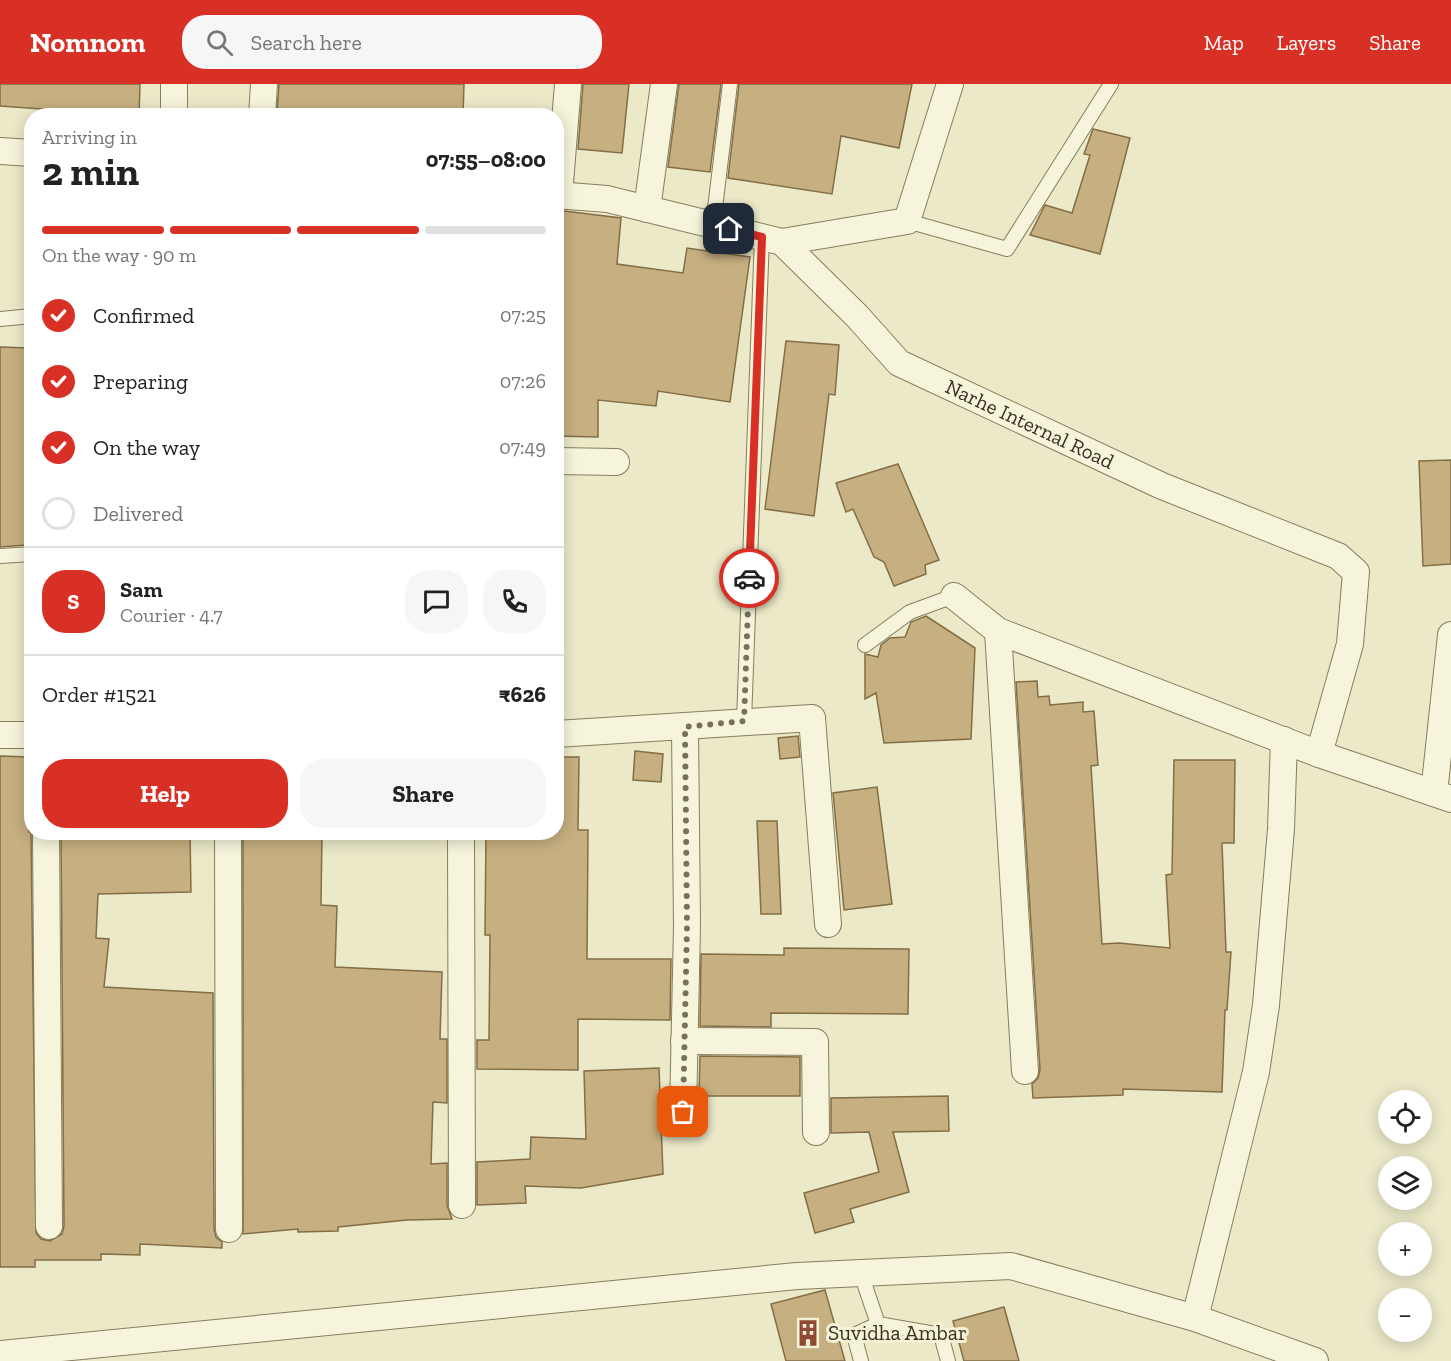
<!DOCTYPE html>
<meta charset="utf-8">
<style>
:root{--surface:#fff;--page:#f6f6f6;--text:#222;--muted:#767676;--line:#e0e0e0;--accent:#d93025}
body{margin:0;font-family:"Zilla Slab",serif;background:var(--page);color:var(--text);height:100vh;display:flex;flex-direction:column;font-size:22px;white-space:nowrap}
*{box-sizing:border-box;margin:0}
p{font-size:20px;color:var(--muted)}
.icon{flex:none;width:33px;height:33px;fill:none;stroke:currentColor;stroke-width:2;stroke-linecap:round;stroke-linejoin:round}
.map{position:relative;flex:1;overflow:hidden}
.details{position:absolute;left:24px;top:24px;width:540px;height:732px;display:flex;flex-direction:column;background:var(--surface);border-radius:24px;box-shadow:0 3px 15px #0003}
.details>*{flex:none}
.buttons{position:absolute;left:1378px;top:1006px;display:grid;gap:12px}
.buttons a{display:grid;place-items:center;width:54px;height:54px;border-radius:50%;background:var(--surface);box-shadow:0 3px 15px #0003;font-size:30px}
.pin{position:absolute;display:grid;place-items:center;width:51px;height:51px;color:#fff;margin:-26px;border-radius:12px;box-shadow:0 3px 9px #0006}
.courier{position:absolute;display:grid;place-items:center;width:60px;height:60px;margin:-30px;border:4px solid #d93025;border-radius:50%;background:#fff;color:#222;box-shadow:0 2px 8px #0007}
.headline em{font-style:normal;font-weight:700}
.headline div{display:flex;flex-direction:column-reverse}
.headline{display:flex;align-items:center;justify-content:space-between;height:102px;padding:0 18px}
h1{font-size:39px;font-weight:700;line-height:45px}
.bar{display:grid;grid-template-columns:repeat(4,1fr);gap:9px 6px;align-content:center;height:72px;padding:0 18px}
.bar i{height:8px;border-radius:4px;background:var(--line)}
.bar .selected{background:var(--accent)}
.bar p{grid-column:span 4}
.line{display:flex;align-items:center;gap:15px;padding:0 18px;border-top:2px solid var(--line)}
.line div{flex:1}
.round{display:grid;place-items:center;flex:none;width:63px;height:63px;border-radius:24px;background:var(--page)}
ol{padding:0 18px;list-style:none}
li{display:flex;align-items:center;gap:18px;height:66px}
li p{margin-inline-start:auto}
li .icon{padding:6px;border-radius:50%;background:var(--accent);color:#fff;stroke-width:4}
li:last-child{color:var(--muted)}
li i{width:33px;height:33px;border:3px solid var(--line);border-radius:50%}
.action{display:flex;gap:12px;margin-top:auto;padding:12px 18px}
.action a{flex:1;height:69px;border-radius:24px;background:var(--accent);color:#fff;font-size:24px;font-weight:700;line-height:69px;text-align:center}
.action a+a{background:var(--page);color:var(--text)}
header{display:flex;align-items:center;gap:36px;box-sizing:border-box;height:84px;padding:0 30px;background:var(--accent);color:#fff}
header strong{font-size:28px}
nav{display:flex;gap:33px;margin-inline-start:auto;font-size:21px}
.search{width:420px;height:54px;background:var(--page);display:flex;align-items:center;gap:15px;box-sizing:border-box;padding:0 21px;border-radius:24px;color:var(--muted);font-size:22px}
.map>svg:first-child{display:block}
.building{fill:#c6af81;stroke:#836e46;stroke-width:1.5}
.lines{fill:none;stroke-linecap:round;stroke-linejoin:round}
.service-casing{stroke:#867d5e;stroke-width:16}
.minor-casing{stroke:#867d5e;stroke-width:28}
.service{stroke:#f6f5db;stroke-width:14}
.minor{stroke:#f6f5db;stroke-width:26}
.done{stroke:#77715b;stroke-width:6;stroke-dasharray:0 10.8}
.route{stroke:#d93025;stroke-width:8}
.labels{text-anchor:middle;stroke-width:6;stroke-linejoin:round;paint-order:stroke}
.street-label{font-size:21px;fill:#383121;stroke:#f3f2d7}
.poi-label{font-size:21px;fill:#383121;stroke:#f3f2d7;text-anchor:start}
</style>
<header>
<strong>Nomnom</strong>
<div class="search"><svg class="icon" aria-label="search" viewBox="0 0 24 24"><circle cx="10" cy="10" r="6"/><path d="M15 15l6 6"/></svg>Search here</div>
<nav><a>Map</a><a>Layers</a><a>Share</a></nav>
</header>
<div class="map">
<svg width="1451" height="1277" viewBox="0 0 1451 1277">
<rect width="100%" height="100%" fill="#ebe9c8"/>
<!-- building -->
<g class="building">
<path d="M0 0H140L139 32H97V29L0 22Z"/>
<path d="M279 0H464L463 32H355L277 27Z"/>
<path d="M583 0H629L622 69 578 65Z"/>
<path d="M679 0H721L710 88 668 83Z"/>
<path d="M739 0H912L899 64 841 52 832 110 728 94Z"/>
<path d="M1093 45 1130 54 1100 170 1030 151 1045 121 1072 129 1090 71 1084 70Z"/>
<path d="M556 126 621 134 617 180 683 189 687 164 750 173 730 318 658 307 656 322 598 316V353L556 352Z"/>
<path d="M786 257 839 261 835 311 829 310 814 432 765 425Z"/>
<path d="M0 263 29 264 25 461 0 463Z"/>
<path d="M1451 376V480L1423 482 1419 377Z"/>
<path d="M898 380 939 476 925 481 926 490 894 502 884 478 874 473 853 425 846 428 836 399Z"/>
<path d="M926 532 975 564 971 655 884 659 876 609 865 615V570L878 573 881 561 890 554 905 553 911 538Z"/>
<path d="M1037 597 1038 613 1049 612 1050 621 1083 618V628L1094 627 1098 681 1091 682 1102 860 1119 859 1170 864 1166 791 1172 790 1174 676H1235L1234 759H1222L1226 868H1231L1227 926H1225L1222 1008 1123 1005V1011L1033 1014 1032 1000 1038 994 1040 986 1016 598Z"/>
<path d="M798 652 800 673 780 675 778 654Z"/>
<path d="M635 667 663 670 661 698 633 696Z"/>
<path d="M0 672 30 673 29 748H31L36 1149 41 1155 50 1157 62 1150 64 1142 61 748H190L191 808 98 810 96 854 109 855 104 903 213 909 214 1145 216 1153 222 1158V1164L140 1160V1171L101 1170V1176H35V1183H0Z"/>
<path d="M556 673H579L578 746H588L587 875H671L670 936 578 935V986L477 985V956H489L490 851H485L486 748H556Z"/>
<path d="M877 703 892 820 844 826 833 709Z"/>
<path d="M757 737H777L781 830H761Z"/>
<path d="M243 748H322L321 821 337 822 335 883 442 888 440 955H447V1019L433 1018 431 1080 447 1079V1121L452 1135 407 1136 338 1143V1147L298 1148V1145L243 1150Z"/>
<path d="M784 864 909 865 908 930 771 929V943L700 942 701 870 784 871Z"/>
<path d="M700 972 800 973V1012H699Z"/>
<path d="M659 984 663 1090 581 1104 525 1102 526 1119 477 1121V1078L530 1075 531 1053 586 1055 584 987Z"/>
<path d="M948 1012 949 1047 893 1048 909 1108 850 1125 854 1138 815 1149 804 1109 879 1088 869 1048 831 1049V1014Z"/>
<path d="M825 1206 845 1277H786L771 1220Z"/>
<path d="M1004 1223 1019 1277H964L953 1237Z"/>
</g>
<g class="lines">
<defs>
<g id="service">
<path d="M907 137 1007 165 1111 0"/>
<path d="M713 141 730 0"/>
<path d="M0 235 32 232"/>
<path d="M0 472 32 470"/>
<path d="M865 561 910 528 954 512"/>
<path d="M744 637 762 153"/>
<path d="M861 1190 878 1240"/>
<path d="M861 1277 854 1251 878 1240 941 1251 948 1277"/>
</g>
<g id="minor">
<path d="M174 0V32"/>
<path d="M262 32 264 0"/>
<path d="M0 67 32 69"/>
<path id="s1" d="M556 111 607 115 782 158 857 232 899 279 1162 402 1338 472 1356 488 1350 560 1319 670"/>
<path d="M559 111 568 0"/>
<path d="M647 125 664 0"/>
<path d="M782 158 907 137 950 0"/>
<path d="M556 377 616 378"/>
<path d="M954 512 998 547 1319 670 1451 715"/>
<path d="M998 547 1025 987"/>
<path d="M556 650 812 634 828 840"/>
<path d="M0 651H32"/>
<path d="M1434 709 1451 551"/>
<path d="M46 748 49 1142"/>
<path d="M228 748 229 1145"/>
<path d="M461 748 462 1121"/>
<path d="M684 957 815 958 816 1048"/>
<path d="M683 1028 687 842 685 643"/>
<path d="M1195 1234 1256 988 1266 921 1281 745 1284 656"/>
<path d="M0 1270 797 1192 1011 1182 1195 1234 1315 1277"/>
</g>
</defs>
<!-- service casing -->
<use href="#service" class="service-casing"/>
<!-- minor casing -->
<use href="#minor" class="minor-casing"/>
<!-- service -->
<use href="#service" class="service"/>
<!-- minor -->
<use href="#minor" class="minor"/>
</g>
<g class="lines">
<!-- done -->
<path class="done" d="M683 1028 687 842 685 643 744 637 749 494"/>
<!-- route -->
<path class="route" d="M729 145 762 153 749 494"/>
</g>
<!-- icons -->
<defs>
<symbol id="building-bare" viewBox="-9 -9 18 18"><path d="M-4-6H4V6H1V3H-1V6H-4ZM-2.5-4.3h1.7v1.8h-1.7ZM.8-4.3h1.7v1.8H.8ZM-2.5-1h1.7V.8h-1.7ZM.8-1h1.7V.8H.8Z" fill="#904a33" stroke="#f3f2d7" stroke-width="2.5" paint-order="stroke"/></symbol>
</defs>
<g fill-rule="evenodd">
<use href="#building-bare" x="789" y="1230" width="38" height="38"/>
</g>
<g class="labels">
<!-- street labels -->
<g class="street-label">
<text dy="7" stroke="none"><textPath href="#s1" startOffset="544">Narhe Internal Road</textPath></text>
</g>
<!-- poi labels -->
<g class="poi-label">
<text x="828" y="1256">Suvidha Ambar</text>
</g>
</g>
</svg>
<div class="buttons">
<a><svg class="icon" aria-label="locate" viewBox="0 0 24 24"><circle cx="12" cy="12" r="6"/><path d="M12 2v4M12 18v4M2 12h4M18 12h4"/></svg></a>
<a><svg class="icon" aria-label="layers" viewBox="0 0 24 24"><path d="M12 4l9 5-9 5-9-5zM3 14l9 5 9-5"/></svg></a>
<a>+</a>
<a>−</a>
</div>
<div class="pin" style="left:683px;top:1028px;background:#ea580c"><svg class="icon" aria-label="bag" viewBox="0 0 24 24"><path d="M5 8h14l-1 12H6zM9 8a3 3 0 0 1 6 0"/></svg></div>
<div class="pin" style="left:729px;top:145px;background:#1f2937"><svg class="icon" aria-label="home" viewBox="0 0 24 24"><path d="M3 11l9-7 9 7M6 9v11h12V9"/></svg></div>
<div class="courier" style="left:749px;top:494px"><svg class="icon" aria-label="car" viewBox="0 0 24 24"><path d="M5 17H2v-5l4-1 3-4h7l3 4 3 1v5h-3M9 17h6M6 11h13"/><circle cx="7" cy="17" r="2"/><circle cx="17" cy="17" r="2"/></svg></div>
<section class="details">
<div class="headline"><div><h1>2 min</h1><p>Arriving in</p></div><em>07:55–08:00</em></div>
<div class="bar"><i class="selected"></i><i class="selected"></i><i class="selected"></i><i></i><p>On the way · 90 m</p></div>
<ol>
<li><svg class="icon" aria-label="check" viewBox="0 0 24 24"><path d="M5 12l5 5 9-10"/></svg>Confirmed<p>07:25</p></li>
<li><svg class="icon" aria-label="check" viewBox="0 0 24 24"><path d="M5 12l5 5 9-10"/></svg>Preparing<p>07:26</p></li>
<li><svg class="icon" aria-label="check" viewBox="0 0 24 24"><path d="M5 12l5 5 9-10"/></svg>On the way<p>07:49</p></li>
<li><i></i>Delivered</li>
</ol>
<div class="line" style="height:108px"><b class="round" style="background:var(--accent);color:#fff">S</b><div><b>Sam</b><p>Courier · 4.7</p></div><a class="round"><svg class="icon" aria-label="chat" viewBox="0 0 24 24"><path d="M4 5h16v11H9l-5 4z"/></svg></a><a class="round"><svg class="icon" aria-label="phone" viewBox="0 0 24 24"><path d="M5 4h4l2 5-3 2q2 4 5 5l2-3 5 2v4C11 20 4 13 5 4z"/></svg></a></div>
<div class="line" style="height:78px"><div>Order #1521</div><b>₹626</b></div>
<div class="action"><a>Help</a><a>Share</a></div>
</section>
</div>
